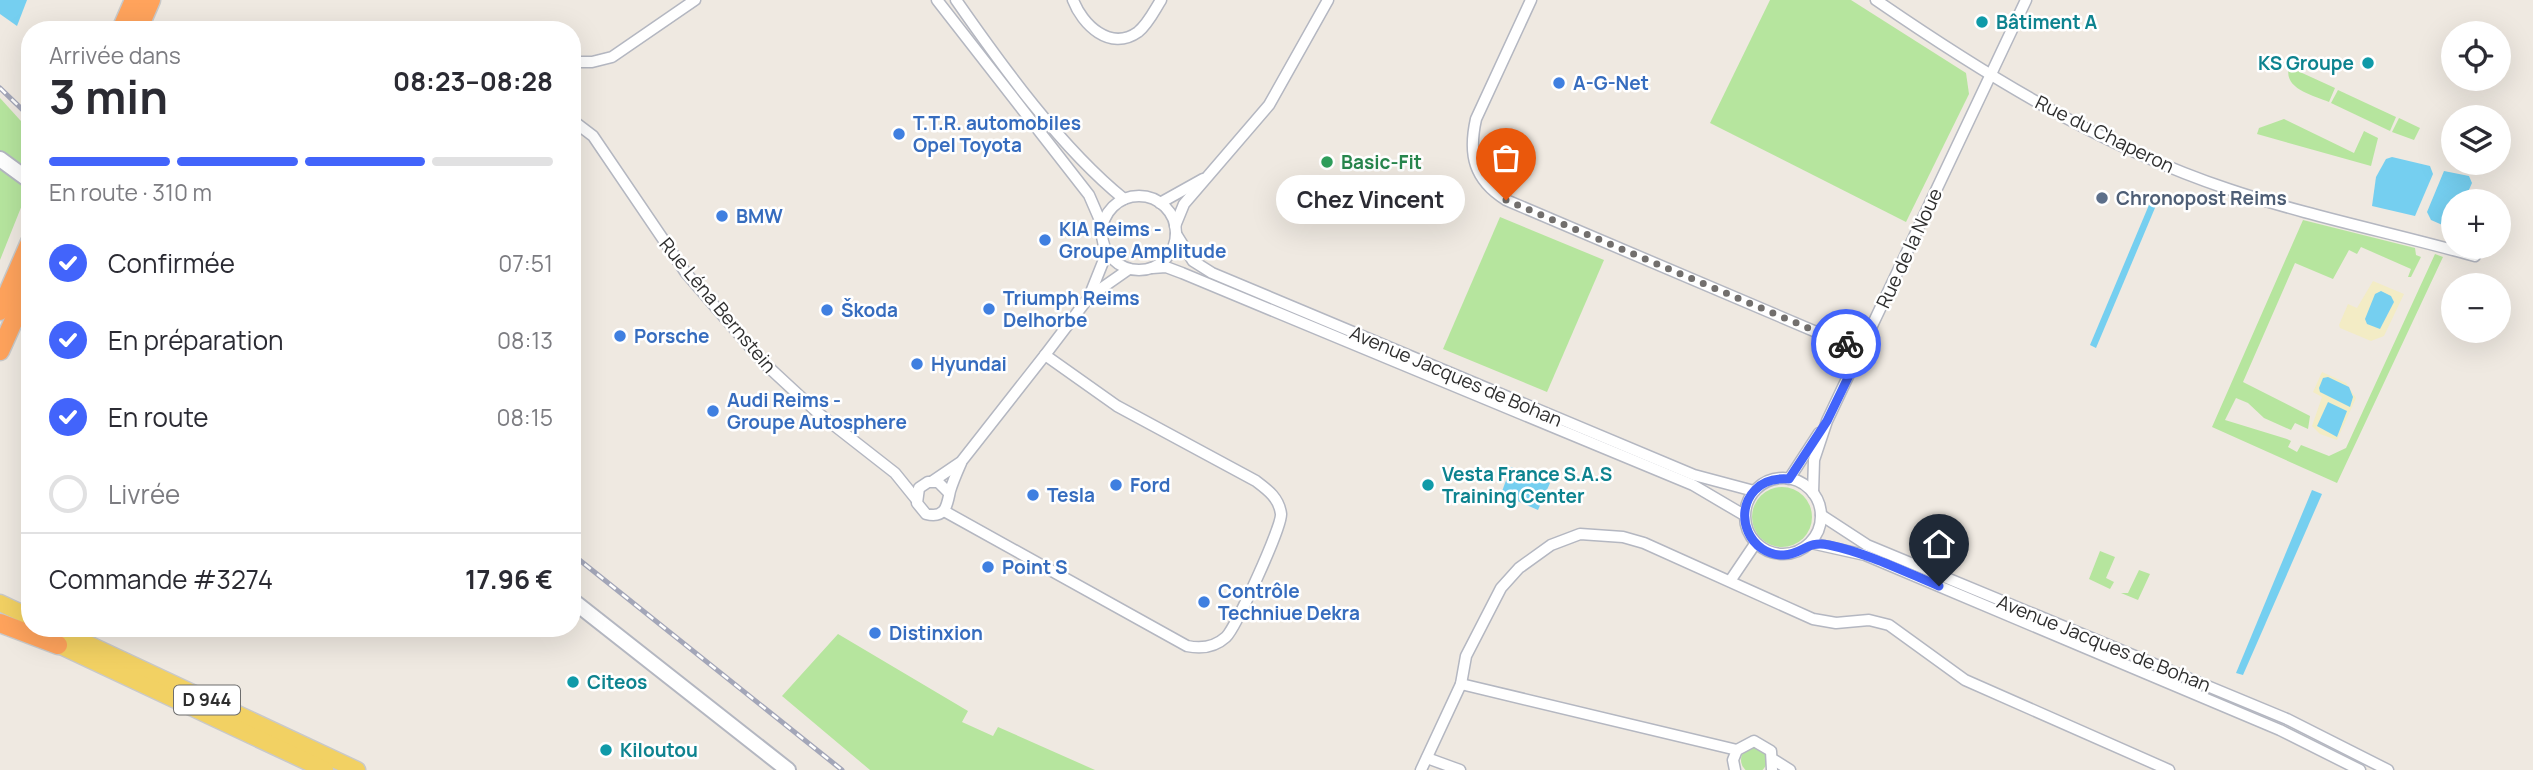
<!DOCTYPE html>
<html lang="fr">
<meta charset="utf-8">
<style>
:root{--surface:#fff;--page:#f7f7f7;--text:#2b2b33;--muted:#7c7c81;--line:#e1e1e2;--accent:#4264fb}
body{margin:0;font-family:Manrope,sans-serif;background:var(--page);color:var(--text);height:100vh;display:flex;flex-direction:column;font-size:26px;white-space:nowrap}
*{box-sizing:border-box;margin:0}
p{font-size:23px;color:var(--muted)}
.icon{flex:none;width:38px;height:38px;fill:none;stroke:currentColor;stroke-width:2;stroke-linecap:round;stroke-linejoin:round}
.map{position:relative;flex:1;overflow:hidden}
.panel{position:absolute;left:21px;top:21px;width:560px;height:616px;display:flex;flex-direction:column;background:var(--surface);border-radius:28px;box-shadow:0 7px 28px #0002}
.panel>*{flex:none}
.buttons{position:absolute;left:2441px;top:21px;display:grid;gap:14px}
.buttons a{display:grid;place-items:center;width:70px;height:70px;border-radius:50%;background:var(--surface);box-shadow:0 7px 28px #0002;font-size:35px}
.pin{position:absolute;display:grid;place-items:center;width:60px;height:60px;color:#fff;margin:-72px -30px;border-radius:50% 50% 50% 0;rotate:-45deg;box-shadow:0 0 7px #0007}
.pin .icon{rotate:45deg}
.courier{position:absolute;display:grid;place-items:center;width:70px;height:70px;margin:-35px;border:5px solid #4264fb;border-radius:50%;background:#fff;color:#222;box-shadow:0 2px 9px #0007}
.bubble{position:absolute;height:49px;border-radius:24px;background:var(--surface);box-shadow:0 7px 28px #0002;font-size:23px;font-weight:700;line-height:49px;text-align:center}
.overview em{font-style:normal;font-weight:700}
.overview div{display:flex;flex-direction:column-reverse}
.overview{display:flex;align-items:center;justify-content:space-between;height:119px;padding:0 28px}
h1{font-size:46px;font-weight:700;line-height:52px}
.bar{display:grid;grid-template-columns:repeat(4,1fr);gap:10px 7px;align-content:center;height:84px;padding:0 28px}
.bar i{height:9px;border-radius:5px;background:var(--line)}
.bar .on{background:var(--accent)}
.bar p{grid-column:span 4}
.line{display:flex;align-items:center;gap:18px;padding:0 28px;border-top:2px solid var(--line)}
.line div{flex:1}
ol{padding:0 28px;list-style:none}
li{display:flex;align-items:center;gap:21px;height:77px}
li p{margin-inline-start:auto}
li .icon{padding:7px;border-radius:50%;background:var(--accent);color:#fff;stroke-width:4}
li:last-child{color:var(--muted)}
li i{width:38px;height:38px;border:4px solid var(--line);border-radius:50%}
.map>svg:first-child{display:block}
.green{fill:#b6e59e}
.sand{fill:#f3ecc5}
.water{fill:#75cff0}
.lines{fill:none;stroke-linecap:round;stroke-linejoin:round}
.street-casing{stroke:#b4b7c1;stroke-width:13}
.secondary-casing{stroke:#b4b7c1;stroke-width:18}
.primary-casing{stroke:#c9c9c9;stroke-width:19}
.highway-casing{stroke:#c9c9c9;stroke-width:21}
.street{stroke:#fff;stroke-width:10}
.secondary{stroke:#fff;stroke-width:14}
.primary{stroke:#f2d163;stroke-width:16}
.highway{stroke:#ffa35c;stroke-width:18}
.rail-casing{stroke:#a3a6b8;stroke-width:5}
.rail{stroke:#fff;stroke-width:2.5;stroke-dasharray:8;stroke-linecap:butt}
.done{stroke:#726f6d;stroke-width:7;stroke-dasharray:0 12.6}
.route{stroke:#4264fb;stroke-width:9}
.culture-dot{fill:#0f9aa8;stroke:#fff;stroke-width:2.5}
.shop-dot{fill:#3f7fe0;stroke:#fff;stroke-width:2.5}
.leisure-dot{fill:#2e9e5b;stroke:#fff;stroke-width:2.5}
.service-dot{fill:#5c6f8a;stroke:#fff;stroke-width:2.5}
.labels{text-anchor:middle;stroke-width:5;stroke-linejoin:round;paint-order:stroke}
.shield{fill:#fff;stroke:#6d6d6d;stroke-width:2}
.shield-label{font-size:18px;font-weight:bold;fill:#2e2e2e}
.culture-label{font-size:19px;font-weight:bold;fill:#0d838f;stroke:#fff;text-anchor:start}
.shop-label{font-size:19px;font-weight:bold;fill:#366cbe;stroke:#fff;text-anchor:start}
.street-label{font-size:19px;fill:#2e2e2e;stroke:#fff}
.leisure-label{font-size:19px;font-weight:bold;fill:#27864d;stroke:#fff;text-anchor:start}
.service-label{font-size:19px;font-weight:bold;fill:#4e5e75;stroke:#fff;text-anchor:start}
</style>
<div class="map">
<svg width="2533" height="770" viewBox="0 0 2533 770">
<rect width="100%" height="100%" fill="#efe9e1"/>
<!-- green -->
<g class="green">
<path d="M1770 0H1851L1966 73 1969 94 1906 222 1710 123Z"/>
<path d="M2289 67 2335 88 2329 102C2313 95 2283 89 2289 67Z"/>
<path d="M2338 90 2396 117 2390 131 2331 103Z"/>
<path d="M0 98 30 131V185L0 260Z"/>
<path d="M2399 118 2420 128 2414 140 2392 132Z"/>
<path d="M2284 119 2354 153 2364 131 2378 138 2371 166 2257 134 2259 128Z"/>
<path d="M1500 217 1604 260 1547 392 1443 349Z"/>
<path d="M2303 220 2415 248 2416 255 2421 257 2411 277H2408L2411 269 2361 247 2357 254 2349 250 2333 279 2295 263 2243 382 2310 416 2308 429 2295 423 2291 430 2264 418 2248 403 2236 398 2225 420 2287 439 2291 441 2288 447 2297 452 2301 445 2329 456 2346 448 2435 254 2443 257 2337 483 2212 427Z"/>
<circle cx="1782" cy="517" r="30"/>
<path d="M2100 551 2115 557 2106 578 2114 582 2110 589 2089 579Z"/>
<path d="M2139 570 2150 574 2138 600 2121 593H2128Z"/>
<path d="M838 634 968 711 962 722 993 736 998 727 1095 770H870L782 696Z"/>
<circle cx="1754" cy="760" r="13"/>
</g>
<!-- sand -->
<g class="sand">
<path d="M2373 281 2404 294 2384 336 2371 341 2340 328 2339 325 2348 304 2357 308Z"/>
<path d="M2322 372 2346 383 2356 398 2337 440 2320 434 2312 426 2322 397 2313 392Z"/>
</g>
<!-- water -->
<g class="water">
<path d="M0 0H27L17 26 0 14Z"/>
<path d="M2392 157 2430 166 2433 174 2415 216 2372 206 2376 177 2386 159Z"/>
<path d="M2444 171 2469 176 2472 183 2464 201H2454L2453 222 2447 227 2431 220 2427 212Z"/>
<path d="M2154 193 2160 196 2096 348 2090 345Z"/>
<path d="M2381 291 2391 296 2394 302 2380 329 2367 324 2365 319 2375 294Z"/>
<path d="M2328 377 2349 387 2353 397 2350 407 2320 392 2319 388 2323 378Z"/>
<path d="M2328 402 2347 411 2337 437 2317 426Z"/>
<path d="M1511 467 1550 483 1538 510 1501 494Z"/>
<path d="M2312 490 2322 494 2243 675 2236 673Z"/>
</g>
<g class="lines">
<defs>
<g id="street">
<path d="M937 0 1089 195 1102 225"/>
<path d="M956 0C1002 66 1061 148 1124 199"/>
<path d="M1073 0C1082 24 1110 52 1138 32 1148 24 1154 11 1161 0"/>
<path d="M1531 0 1476 119C1468 155 1474 180 1506 200L1861 351"/>
<path d="M1876 0C1985 75 2102 147 2228 189 2308 216 2393 233 2475 256"/>
<path d="M572 62H592L612 57 695 0"/>
<path d="M572 120 593 136 686 273 763 362 817 412 895 473 916 499"/>
<circle cx="1139" cy="233" r="37"/>
<path d="M1160 203 1203 179"/>
<path d="M1175 226 1184 204 1269 105 1328 0"/>
<path d="M1176 234 1193 261 1212 273 1694 475 1754 491"/>
<path d="M1152 268 1166 267 1182 273 1693 485 1744 515"/>
<path d="M1089 297 1129 269"/>
<circle cx="1783" cy="516" r="38"/>
<path d="M1789 479 1819 433"/>
<path d="M933 481 961 462 1045 355 1089 297 1107 252"/>
<path d="M949 493 938 482H928L919 488 917 503 926 514C946 519 947 505 950 491 953 481 957 472 961 463"/>
<path d="M1813 493 1814 460 1827 421 2026 0"/>
<path d="M944 511 1187 646C1201 649 1215 647 1226 637 1236 627 1282 527 1281 514 1279 498 1268 490 1256 481L1117 406 1045 355"/>
<path d="M1821 515 1867 545 2287 719 2388 770"/>
<path d="M1811 543 1865 555 2280 730 2360 770"/>
<path d="M1730 581 1755 544"/>
<path d="M1461 684 1737 750"/>
<path d="M1427 758 1460 770"/>
<path d="M1774 760 1790 770"/>
<path d="M1421 770 1461 684 1466 656 1501 588 1519 568 1551 545 1580 534 1623 537 1644 543 1813 619 1836 623 1869 620 1889 625 1965 680 2169 770"/>
<path d="M1735 770 1733 760 1737 750 1754 741 1771 751 1772 770"/>
</g>
<g id="secondary">
<path d="M0 159 30 181"/>
<path d="M572 600 788 770"/>
</g>
<g id="primary">
<path d="M0 603 30 617"/>
<path d="M54 628 357 770"/>
<path d="M46 639 325 770"/>
</g>
<g id="highway">
<path d="M121 30 134 0"/>
<path d="M138 30 151 0"/>
<path d="M0 311 30 242"/>
<path d="M0 351 30 284"/>
<path d="M0 623 58 645"/>
</g>
</defs>
<!-- street casing -->
<use href="#street" class="street-casing"/>
<!-- secondary casing -->
<use href="#secondary" class="secondary-casing"/>
<!-- primary casing -->
<use href="#primary" class="primary-casing"/>
<!-- highway casing -->
<use href="#highway" class="highway-casing"/>
<!-- street -->
<use href="#street" class="street"/>
<!-- secondary -->
<use href="#secondary" class="secondary"/>
<!-- primary -->
<use href="#primary" class="primary"/>
<!-- highway -->
<use href="#highway" class="highway"/>
<defs>
<g id="rail">
<path d="M0 88 30 117"/>
<path d="M572 554 842 770"/>
</g>
</defs>
<!-- rail casing -->
<use href="#rail" class="rail-casing"/>
<!-- rail -->
<use href="#rail" class="rail"/>
</g>
<g class="lines">
<!-- done -->
<path class="done" d="M1506 200 1846 344"/>
<!-- route -->
<path class="route" d="M1846 344 1861 351 1827 421 1789 479C1776 478 1764 480 1755 490 1732 514 1750 556 1784 555 1803 554 1807 540 1829 545 1867 553 1903 571 1939 586"/>
</g>
<!-- markers -->
<g class="culture-dot">
<circle cx="1982" cy="22" r="7"/>
<circle cx="2368" cy="63" r="7"/>
<circle cx="1428" cy="485" r="7"/>
<circle cx="573" cy="682" r="7"/>
<circle cx="606" cy="750" r="7"/>
</g>
<g class="shop-dot">
<circle cx="1559" cy="83" r="7"/>
<circle cx="899" cy="134" r="7"/>
<circle cx="722" cy="216" r="7"/>
<circle cx="1045" cy="240" r="7"/>
<circle cx="989" cy="309" r="7"/>
<circle cx="827" cy="310" r="7"/>
<circle cx="620" cy="336" r="7"/>
<circle cx="917" cy="364" r="7"/>
<circle cx="713" cy="411" r="7"/>
<circle cx="1116" cy="485" r="7"/>
<circle cx="1033" cy="495" r="7"/>
<circle cx="988" cy="567" r="7"/>
<circle cx="1204" cy="602" r="7"/>
<circle cx="875" cy="633" r="7"/>
</g>
<circle class="leisure-dot" cx="1327" cy="162" r="7"/>
<circle class="service-dot" cx="2102" cy="198" r="7"/>
<g class="labels">
<!-- shield labels -->
<rect class="shield" x="174" y="685.5" width="66" height="29" rx="5"/>
<g class="shield-label">
<text x="207" y="706">D 944</text>
</g>
<!-- culture labels -->
<g class="culture-label">
<text x="1996" y="29">Bâtiment A</text>
<text x="2354" y="70" text-anchor="end">KS Groupe</text>
<text x="1442" y="481">Vesta France S.A.S<tspan x="1442" dy="22">Training Center</tspan></text>
<text x="587" y="689">Citeos</text>
<text x="620" y="757">Kiloutou</text>
</g>
<!-- shop labels -->
<g class="shop-label">
<text x="1573" y="90">A-G-Net</text>
<text x="913" y="130">T.T.R. automobiles<tspan x="913" dy="22">Opel Toyota</tspan></text>
<text x="736" y="223">BMW</text>
<text x="1059" y="236">KIA Reims -<tspan x="1059" dy="22">Groupe Amplitude</tspan></text>
<text x="1003" y="305">Triumph Reims<tspan x="1003" dy="22">Delhorbe</tspan></text>
<text x="841" y="317">Škoda</text>
<text x="634" y="343">Porsche</text>
<text x="931" y="371">Hyundai</text>
<text x="727" y="407">Audi Reims -<tspan x="727" dy="22">Groupe Autosphere</tspan></text>
<text x="1130" y="492">Ford</text>
<text x="1047" y="502">Tesla</text>
<text x="1002" y="574">Point S</text>
<text x="1218" y="598">Contrôle<tspan x="1218" dy="22">Techniue Dekra</tspan></text>
<text x="889" y="640">Distinxion</text>
</g>
<!-- street labels -->
<g class="street-label">
<text transform="translate(2105 134) rotate(26)" y="7">Rue du Chaperon</text>
<text transform="translate(1909 248) rotate(-65)" y="7">Rue de la Noue</text>
<text transform="translate(718 305) rotate(50)" y="7">Rue Léna Bernstein</text>
<text transform="translate(1456 376) rotate(23)" y="7">Avenue Jacques de Bohan</text>
<text transform="translate(2104 643) rotate(22)" y="7">Avenue Jacques de Bohan</text>
</g>
<!-- leisure labels -->
<g class="leisure-label">
<text x="1341" y="169">Basic-Fit</text>
</g>
<!-- service labels -->
<g class="service-label">
<text x="2116" y="205">Chronopost Reims</text>
</g>
</g>
</svg>
<div class="buttons">
<a><svg class="icon" aria-label="locate" viewBox="0 0 24 24"><circle cx="12" cy="12" r="6"/><path d="M12 2v4M12 18v4M2 12h4M18 12h4"/></svg></a>
<a><svg class="icon" aria-label="layers" viewBox="0 0 24 24"><path d="M12 4l9 5-9 5-9-5zM3 14l9 5 9-5"/></svg></a>
<a>+</a>
<a>−</a>
</div>
<div class="pin" style="left:1506px;top:200px;background:#ea580c"><svg class="icon" aria-label="bag" viewBox="0 0 24 24"><path d="M5 8h14l-1 12H6zM9 8a3 3 0 0 1 6 0"/></svg></div>
<div class="pin" style="left:1939px;top:586px;background:#1f2937"><svg class="icon" aria-label="home" viewBox="0 0 24 24"><path d="M3 11l9-7 9 7M6 9v11h12V9"/></svg></div>
<div class="courier" style="left:1846px;top:344px"><svg class="icon" aria-label="bike" viewBox="0 0 24 24"><circle cx="6" cy="16" r="4"/><circle cx="18" cy="16" r="4"/><path d="M6 16l4-8h5l3 8M10 8l3 8H6M13 5h3"/></svg></div>
<div class="bubble" style="left:1276px;top:175px;width:189px">Chez Vincent</div>
<section class="panel">
<div class="overview"><div><h1>3 min</h1><p>Arrivée dans</p></div><em>08:23–08:28</em></div>
<div class="bar"><i class="on"></i><i class="on"></i><i class="on"></i><i></i><p>En route · 310 m</p></div>
<ol>
<li><svg class="icon" aria-label="check" viewBox="0 0 24 24"><path d="M5 12l5 5 9-10"/></svg>Confirmée<p>07:51</p></li>
<li><svg class="icon" aria-label="check" viewBox="0 0 24 24"><path d="M5 12l5 5 9-10"/></svg>En préparation<p>08:13</p></li>
<li><svg class="icon" aria-label="check" viewBox="0 0 24 24"><path d="M5 12l5 5 9-10"/></svg>En route<p>08:15</p></li>
<li><i></i>Livrée</li>
</ol>
<div class="line" style="height:91px"><div>Commande #3274</div><b>17.96 €</b></div>
</section>
</div>
